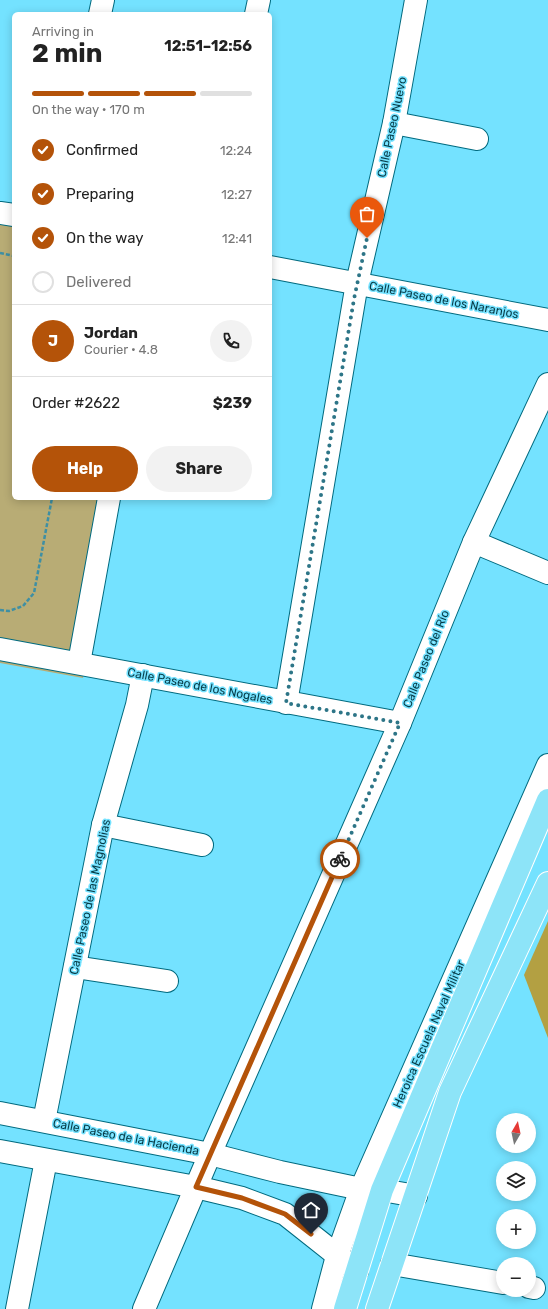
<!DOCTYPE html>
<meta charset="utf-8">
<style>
:root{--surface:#fff;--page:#f2f2f2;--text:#222;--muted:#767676;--line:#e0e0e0;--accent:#b45309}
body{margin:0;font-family:Rubik,sans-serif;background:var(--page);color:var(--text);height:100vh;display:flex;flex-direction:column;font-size:15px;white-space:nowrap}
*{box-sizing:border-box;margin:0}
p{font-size:13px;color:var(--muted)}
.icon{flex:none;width:22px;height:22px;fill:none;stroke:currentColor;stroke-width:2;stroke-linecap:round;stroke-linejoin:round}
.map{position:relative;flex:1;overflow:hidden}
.side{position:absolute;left:12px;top:12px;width:260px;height:488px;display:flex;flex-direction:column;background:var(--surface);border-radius:6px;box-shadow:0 2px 10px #0003}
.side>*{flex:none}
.needle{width:26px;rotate:9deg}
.tools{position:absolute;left:496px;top:1113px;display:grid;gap:8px}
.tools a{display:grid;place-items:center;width:40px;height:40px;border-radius:50%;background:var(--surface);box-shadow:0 2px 10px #0003;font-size:20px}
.pin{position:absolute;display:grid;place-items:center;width:34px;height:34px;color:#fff;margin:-41px -17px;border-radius:50% 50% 50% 0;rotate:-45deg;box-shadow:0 0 4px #0007}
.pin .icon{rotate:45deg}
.courier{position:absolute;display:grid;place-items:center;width:40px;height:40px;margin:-20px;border:3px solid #b45309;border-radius:50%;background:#fff;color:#222;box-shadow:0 1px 5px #0007}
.summary em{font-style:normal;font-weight:700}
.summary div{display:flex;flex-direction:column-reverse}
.summary{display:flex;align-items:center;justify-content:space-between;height:68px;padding:0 20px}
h1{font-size:26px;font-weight:700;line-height:30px}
.bar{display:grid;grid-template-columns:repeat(4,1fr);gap:6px 4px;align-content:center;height:48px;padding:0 20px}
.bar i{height:5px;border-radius:3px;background:var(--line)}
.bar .on{background:var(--accent)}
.bar p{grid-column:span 4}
.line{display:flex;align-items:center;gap:10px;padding:0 20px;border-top:1px solid var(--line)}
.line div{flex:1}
.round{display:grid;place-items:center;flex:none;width:42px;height:42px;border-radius:21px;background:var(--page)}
ol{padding:0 20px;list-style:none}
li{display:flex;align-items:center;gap:12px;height:44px}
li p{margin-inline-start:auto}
li .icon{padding:4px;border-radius:50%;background:var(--accent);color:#fff;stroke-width:4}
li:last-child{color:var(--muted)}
li i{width:22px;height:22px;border:2px solid var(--line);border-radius:50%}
.action{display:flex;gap:8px;margin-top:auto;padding:8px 20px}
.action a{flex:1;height:46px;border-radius:24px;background:var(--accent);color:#fff;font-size:16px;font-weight:700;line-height:46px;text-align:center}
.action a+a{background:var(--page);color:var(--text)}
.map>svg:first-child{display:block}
.green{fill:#b8ac75}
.forest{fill:#b3a042}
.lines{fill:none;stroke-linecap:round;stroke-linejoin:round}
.minor-casing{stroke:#006a7f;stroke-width:24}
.tertiary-casing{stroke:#006a7f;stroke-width:24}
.primary-casing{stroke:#fff;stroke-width:24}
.path{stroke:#3e8fa4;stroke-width:2.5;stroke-dasharray:4 2;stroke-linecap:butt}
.minor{stroke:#fff;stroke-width:22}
.tertiary{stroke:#fff;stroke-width:22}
.primary{stroke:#8de4f8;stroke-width:22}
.done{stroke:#2d7587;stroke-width:4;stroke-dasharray:0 7.2}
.route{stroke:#b45309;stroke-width:5}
.labels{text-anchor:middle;stroke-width:3;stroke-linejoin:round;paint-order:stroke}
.street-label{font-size:12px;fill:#073b47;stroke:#74e2ff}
</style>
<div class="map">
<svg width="548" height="1309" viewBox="0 0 548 1309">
<rect width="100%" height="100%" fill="#74e2ff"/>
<!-- green -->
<path class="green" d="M0 223 14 226V498H117L83 678 0 663Z"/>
<!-- forest -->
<path class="forest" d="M548 921V1038L524 975Z"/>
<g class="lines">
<defs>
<g id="minor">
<path d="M100 14 103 0"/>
<path d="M256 14 259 0"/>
<path d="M394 123 477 139"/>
<path d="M0 213 14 215"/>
<path d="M270 267 548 320"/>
<path d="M474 542 548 573"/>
<path d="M0 649 400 723"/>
<path d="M79 663 109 498"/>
<path d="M286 703 357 283 394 123 416 0"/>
<path d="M103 825 202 845"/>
<path d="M75 967 167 981"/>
<path d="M44 1121 103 825 137 705 143 675"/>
<path d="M392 1264 503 1283"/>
<path d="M529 1287 534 1288"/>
<path d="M17 1309 46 1160"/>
<path d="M144 1309 210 1154 400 723 474 542 548 384"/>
<path d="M323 1309 337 1256 361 1189 548 765"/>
</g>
<g id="tertiary">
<path d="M0 1113 210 1154 280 1172 361 1189 382 1190 416 1196"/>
<path d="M0 1151 196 1187 242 1198 285 1214 357 1271"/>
</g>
<g id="primary">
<path d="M345 1309 382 1190 548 800"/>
<path d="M377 1309 450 1092 548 883"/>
</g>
</defs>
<!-- minor casing -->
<use href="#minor" class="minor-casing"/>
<!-- tertiary casing -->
<use href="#tertiary" class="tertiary-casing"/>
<!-- primary casing -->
<use href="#primary" class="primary-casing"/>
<!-- path -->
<g class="path">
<path d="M0 253 14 256"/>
<path d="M0 610 9 611 23 606 34 593 52 498"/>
</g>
<!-- minor -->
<use href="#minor" class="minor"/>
<!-- tertiary -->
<use href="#tertiary" class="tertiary"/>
<!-- primary -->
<use href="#primary" class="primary"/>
</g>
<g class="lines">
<!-- done -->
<path class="done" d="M340 859 400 723 286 703 354 299 367 238"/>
<!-- route -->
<path class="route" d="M311 1234 285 1214 242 1198 196 1187 340 859"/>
</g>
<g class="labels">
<!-- street labels -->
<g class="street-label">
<text transform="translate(392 127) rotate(-78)" y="4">Calle Paseo Nuevo</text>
<text transform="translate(444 300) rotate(11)" y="4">Calle Paseo de los Naranjos</text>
<text transform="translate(426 659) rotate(-68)" y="4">Calle Paseo del Río</text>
<text transform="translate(200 686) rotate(11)" y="4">Calle Paseo de los Nogales</text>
<text transform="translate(90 897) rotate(-78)" y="4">Calle Paseo de las Magnolias</text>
<text transform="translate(429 1034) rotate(-66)" y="4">Heroica Escuela Naval Militar</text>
<text transform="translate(126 1137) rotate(11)" y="4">Calle Paseo de la Hacienda</text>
</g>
</g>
</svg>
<div class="tools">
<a><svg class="needle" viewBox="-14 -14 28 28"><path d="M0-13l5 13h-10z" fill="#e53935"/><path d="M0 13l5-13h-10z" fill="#767676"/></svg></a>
<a><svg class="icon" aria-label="layers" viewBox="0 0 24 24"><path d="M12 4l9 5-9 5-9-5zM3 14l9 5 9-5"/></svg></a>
<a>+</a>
<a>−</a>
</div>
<div class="pin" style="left:367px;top:238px;background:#ea580c"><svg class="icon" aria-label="bag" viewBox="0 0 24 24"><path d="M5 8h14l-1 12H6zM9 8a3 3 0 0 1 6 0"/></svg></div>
<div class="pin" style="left:311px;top:1234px;background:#1f2937"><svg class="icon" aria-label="home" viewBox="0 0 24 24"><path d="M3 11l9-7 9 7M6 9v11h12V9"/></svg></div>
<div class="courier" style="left:340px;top:859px"><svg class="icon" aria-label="bike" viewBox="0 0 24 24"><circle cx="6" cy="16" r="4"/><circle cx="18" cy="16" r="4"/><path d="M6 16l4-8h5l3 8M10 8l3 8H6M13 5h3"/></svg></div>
<section class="side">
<div class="summary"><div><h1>2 min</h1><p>Arriving in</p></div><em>12:51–12:56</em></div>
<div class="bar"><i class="on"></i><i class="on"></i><i class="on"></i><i></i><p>On the way · 170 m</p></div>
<ol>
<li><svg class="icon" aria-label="check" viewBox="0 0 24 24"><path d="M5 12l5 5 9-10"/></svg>Confirmed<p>12:24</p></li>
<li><svg class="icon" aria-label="check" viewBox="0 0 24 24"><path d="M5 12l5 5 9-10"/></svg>Preparing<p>12:27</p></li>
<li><svg class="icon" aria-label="check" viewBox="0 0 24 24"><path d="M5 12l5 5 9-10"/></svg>On the way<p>12:41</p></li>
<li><i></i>Delivered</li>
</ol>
<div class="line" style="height:72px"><b class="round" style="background:var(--accent);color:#fff">J</b><div><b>Jordan</b><p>Courier · 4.8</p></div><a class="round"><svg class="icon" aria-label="phone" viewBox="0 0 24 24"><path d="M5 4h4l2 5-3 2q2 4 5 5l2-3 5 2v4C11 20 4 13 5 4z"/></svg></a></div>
<div class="line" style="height:52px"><div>Order #2622</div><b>$239</b></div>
<div class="action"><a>Help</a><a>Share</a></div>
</section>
</div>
